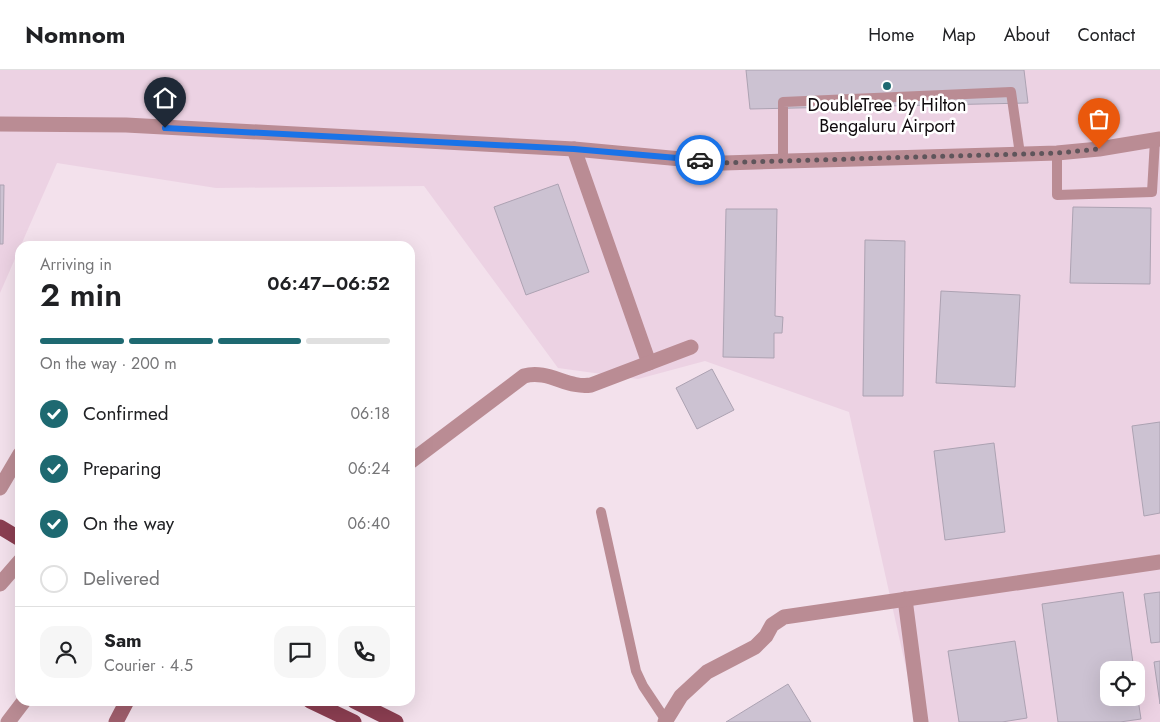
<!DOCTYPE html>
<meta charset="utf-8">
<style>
:root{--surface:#fff;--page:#f6f6f6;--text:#202124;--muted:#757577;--line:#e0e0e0;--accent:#1e6971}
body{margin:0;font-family:Jost,sans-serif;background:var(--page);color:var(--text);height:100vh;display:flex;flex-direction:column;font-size:19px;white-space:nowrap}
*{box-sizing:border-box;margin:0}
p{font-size:16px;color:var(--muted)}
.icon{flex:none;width:28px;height:28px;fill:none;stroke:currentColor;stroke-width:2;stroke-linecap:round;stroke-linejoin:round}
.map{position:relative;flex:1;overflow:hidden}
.panel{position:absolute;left:15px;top:171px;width:400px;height:465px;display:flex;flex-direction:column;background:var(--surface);border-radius:15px;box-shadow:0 5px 20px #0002}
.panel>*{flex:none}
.tools{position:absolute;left:1100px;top:591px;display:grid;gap:10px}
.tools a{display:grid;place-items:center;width:45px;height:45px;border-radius:10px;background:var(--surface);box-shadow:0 5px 20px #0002;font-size:25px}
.pin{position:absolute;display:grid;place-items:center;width:42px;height:42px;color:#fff;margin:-51px -21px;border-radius:50% 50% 50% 0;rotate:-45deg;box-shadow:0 0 5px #0007}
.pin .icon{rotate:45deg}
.courier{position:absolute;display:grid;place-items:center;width:50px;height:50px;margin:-25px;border:4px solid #1a73e8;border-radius:50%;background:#fff;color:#222;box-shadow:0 1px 6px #0007}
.summary em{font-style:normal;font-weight:600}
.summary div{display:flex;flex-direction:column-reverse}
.summary{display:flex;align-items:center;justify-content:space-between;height:85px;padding:0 25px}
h1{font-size:32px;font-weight:600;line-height:38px}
.bar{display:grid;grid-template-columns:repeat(4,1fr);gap:8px 5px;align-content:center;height:60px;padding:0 25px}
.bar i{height:6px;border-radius:4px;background:var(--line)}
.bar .selected{background:var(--accent)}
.bar p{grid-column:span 4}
.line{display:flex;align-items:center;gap:12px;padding:0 25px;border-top:1px solid var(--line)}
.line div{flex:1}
.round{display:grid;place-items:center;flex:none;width:52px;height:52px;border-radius:15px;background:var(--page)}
ol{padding:0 25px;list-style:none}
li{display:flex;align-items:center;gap:15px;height:55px}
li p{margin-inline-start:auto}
li .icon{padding:5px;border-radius:50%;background:var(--accent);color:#fff;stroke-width:4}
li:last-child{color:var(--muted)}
li i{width:28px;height:28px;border:2px solid var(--line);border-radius:50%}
header{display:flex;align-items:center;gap:30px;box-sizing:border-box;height:70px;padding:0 25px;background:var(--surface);border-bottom:1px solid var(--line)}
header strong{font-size:24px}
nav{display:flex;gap:28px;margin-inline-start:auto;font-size:18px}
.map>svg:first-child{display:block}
.built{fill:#ecd2e3;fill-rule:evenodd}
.building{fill:#ccc2d2;stroke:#aca2b2}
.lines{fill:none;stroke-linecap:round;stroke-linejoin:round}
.lane{stroke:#ba8c94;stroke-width:10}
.street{stroke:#ba8c94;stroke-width:15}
.secondary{stroke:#a05f6d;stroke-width:15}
.primary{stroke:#8b3e51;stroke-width:15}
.done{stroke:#5f555b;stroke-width:5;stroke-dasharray:0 9}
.route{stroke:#1a73e8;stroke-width:6}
.poi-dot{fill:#1e6971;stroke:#fff;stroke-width:2}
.labels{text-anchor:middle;stroke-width:5;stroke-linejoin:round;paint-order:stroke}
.poi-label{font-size:18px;fill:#0f0a0d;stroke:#fff}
</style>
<header>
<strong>Nomnom</strong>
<nav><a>Home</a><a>Map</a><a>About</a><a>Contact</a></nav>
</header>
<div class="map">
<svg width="1160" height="652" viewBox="0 0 1160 652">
<rect width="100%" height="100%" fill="#f3e1ec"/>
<!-- built -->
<path class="built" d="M0 0H1160V652H918L849 342 705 291 638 309 558 298 424 116 216 118 57 93 0 223ZM1109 600H1136V628H1109Z"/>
<!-- building -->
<g class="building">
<path d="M746 0H1024L1028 33 750 39Z"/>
<path d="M558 114 589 202 526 225 494 137Z"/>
<path d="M0 115H4L3 174H0Z"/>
<path d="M1073 137 1151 138 1150 214 1070 213Z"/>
<path d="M726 139H777L775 246 783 247 782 263H774V288L723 287Z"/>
<path d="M865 170 905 171 903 326H863Z"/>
<path d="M941 221 1020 225 1015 317 936 313Z"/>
<path d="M712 299 734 340 697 359 676 318Z"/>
<path d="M1160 352V443L1144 446 1132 356Z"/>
<path d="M994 373 1005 462 945 470 934 381Z"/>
<path d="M1123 522 1134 600H1109V628H1136V616L1141 649 1120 652H1058L1042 534Z"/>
<path d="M1160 522V572L1151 573 1144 524Z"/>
<path d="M1015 571 1027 648 1002 652H959L948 581Z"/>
<path d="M1160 591V634L1154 592Z"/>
<path d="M788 614 811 652H726Z"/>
</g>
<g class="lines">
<!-- lane -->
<g class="lane">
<path d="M1057 83V125L1152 122 1155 70"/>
<path d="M783 91V32L1011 22 1020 84"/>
<path d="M601 442 636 601 643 616 665 649"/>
</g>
<!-- street -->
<g class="street">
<path d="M0 54 126 55 574 79 724 93 1057 83 1099 79 1160 69"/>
<path d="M574 79 649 293"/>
<path d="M410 392 524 306C548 299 568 319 591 315L691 277"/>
<path d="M0 418 20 384"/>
<path d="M0 514 20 491"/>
<path d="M905 529 921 652"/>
<path d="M8 652 24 631"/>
<path d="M665 652 681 626 707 602 755 577 766 566 772 555 784 547 1160 492"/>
</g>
<!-- secondary -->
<path class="secondary" d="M116 652 127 631"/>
<!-- primary -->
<g class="primary">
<path d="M0 457 20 469"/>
<path d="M310 631 354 652"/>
<path d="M354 631 396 652"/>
</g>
</g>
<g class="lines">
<!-- done -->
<path class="done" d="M700 90 724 93 744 92 1057 83 1099 79"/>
<!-- route -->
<path class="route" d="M165 58 574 79 700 90"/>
</g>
<!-- markers -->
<circle class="poi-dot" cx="887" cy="16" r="5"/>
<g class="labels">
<!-- poi labels -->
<g class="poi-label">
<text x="887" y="41">DoubleTree by Hilton<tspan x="887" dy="21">Bengaluru Airport</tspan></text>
</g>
</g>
</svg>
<div class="tools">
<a><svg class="icon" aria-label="locate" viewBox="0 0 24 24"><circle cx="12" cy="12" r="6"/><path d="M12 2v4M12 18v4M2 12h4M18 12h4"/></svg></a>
</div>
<div class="pin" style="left:1099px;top:79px;background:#ea580c"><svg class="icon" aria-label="bag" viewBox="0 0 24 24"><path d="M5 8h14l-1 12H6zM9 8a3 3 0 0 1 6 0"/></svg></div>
<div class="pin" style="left:165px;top:58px;background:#1f2937"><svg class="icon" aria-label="home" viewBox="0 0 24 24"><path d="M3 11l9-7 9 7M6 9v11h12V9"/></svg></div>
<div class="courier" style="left:700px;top:90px"><svg class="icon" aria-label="car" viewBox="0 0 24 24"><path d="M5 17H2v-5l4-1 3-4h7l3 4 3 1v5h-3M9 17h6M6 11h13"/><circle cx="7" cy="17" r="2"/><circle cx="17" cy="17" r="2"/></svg></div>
<section class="panel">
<div class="summary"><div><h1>2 min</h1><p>Arriving in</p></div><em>06:47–06:52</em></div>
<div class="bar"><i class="selected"></i><i class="selected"></i><i class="selected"></i><i></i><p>On the way · 200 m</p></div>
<ol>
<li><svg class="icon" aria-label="check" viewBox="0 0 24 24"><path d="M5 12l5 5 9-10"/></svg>Confirmed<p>06:18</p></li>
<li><svg class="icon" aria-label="check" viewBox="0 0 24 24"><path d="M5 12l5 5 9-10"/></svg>Preparing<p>06:24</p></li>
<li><svg class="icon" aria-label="check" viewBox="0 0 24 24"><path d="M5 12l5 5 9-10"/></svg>On the way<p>06:40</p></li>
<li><i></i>Delivered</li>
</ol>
<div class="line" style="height:90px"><a class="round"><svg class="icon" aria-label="person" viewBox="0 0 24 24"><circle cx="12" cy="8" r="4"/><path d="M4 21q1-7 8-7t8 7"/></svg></a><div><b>Sam</b><p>Courier · 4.5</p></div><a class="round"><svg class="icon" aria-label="chat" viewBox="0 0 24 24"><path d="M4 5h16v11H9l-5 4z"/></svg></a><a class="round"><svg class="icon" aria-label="phone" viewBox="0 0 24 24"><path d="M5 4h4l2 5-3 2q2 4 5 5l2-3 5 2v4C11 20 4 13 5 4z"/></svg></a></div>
</section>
</div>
